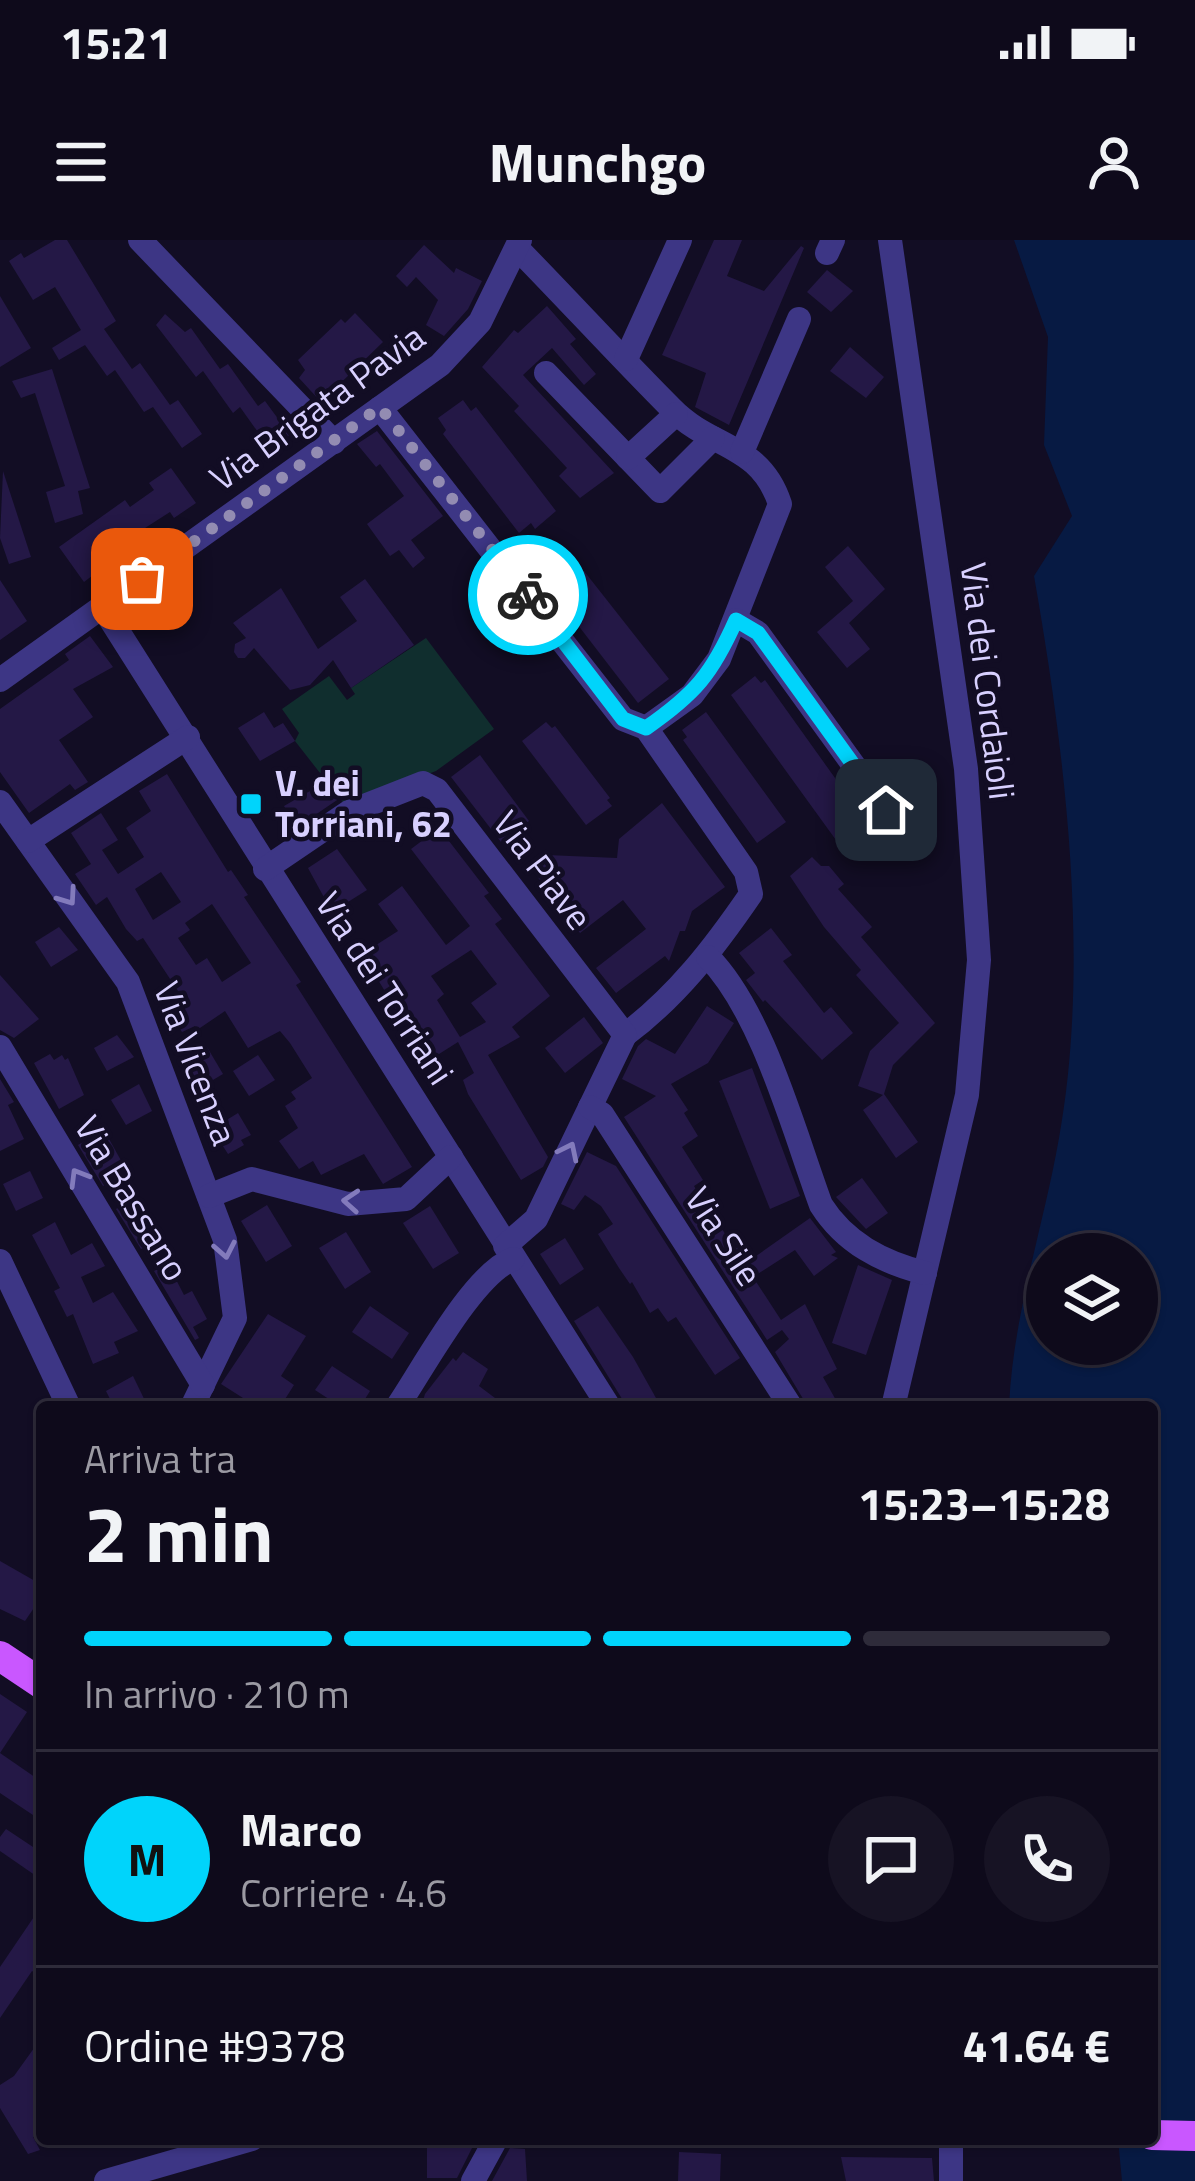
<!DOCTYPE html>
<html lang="it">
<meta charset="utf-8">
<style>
:root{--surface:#0e0a1b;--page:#171324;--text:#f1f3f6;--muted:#9b9aa3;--line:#2e2b3a;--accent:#00d4fb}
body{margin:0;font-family:"Titillium Web",sans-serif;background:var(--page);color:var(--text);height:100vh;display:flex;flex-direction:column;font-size:45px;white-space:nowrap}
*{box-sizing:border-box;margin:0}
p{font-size:39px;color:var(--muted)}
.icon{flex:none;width:66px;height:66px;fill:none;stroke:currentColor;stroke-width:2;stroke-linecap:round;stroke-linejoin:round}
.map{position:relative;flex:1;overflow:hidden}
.details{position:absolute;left:36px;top:1161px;width:1122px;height:744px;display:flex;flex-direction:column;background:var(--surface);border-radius:12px;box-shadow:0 3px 9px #0004,0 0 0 3px var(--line)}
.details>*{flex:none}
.buttons{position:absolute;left:1026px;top:993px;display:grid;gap:24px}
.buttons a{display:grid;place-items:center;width:132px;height:132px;border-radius:50%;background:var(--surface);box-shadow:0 3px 9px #0004,0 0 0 3px var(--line);font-size:60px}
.pin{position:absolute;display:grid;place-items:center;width:102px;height:102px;color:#fff;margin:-51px;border-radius:24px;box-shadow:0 6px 18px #0006}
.courier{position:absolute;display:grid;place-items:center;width:120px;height:120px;margin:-60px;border:9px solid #00d4fb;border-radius:50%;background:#fff;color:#222;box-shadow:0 3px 15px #0007}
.headline em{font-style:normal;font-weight:700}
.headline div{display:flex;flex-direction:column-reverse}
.headline{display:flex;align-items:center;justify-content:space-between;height:204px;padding:0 48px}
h1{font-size:78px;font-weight:700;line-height:90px}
.bar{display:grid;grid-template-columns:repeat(4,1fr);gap:18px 12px;align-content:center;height:144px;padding:0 48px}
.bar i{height:15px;border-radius:9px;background:var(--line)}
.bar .current{background:var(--accent)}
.bar p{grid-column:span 4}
.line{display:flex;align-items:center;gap:30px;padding:0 48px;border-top:3px solid var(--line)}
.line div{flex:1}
.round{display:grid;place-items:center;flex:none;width:126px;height:126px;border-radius:63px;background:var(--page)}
.status{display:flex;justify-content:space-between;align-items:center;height:84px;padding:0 60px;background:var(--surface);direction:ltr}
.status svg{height:33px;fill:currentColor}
header{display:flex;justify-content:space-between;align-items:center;height:156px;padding:0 48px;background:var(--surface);font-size:54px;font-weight:700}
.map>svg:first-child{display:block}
.green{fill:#102e2e}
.water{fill:#071a43;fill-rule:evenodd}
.building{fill:#241846;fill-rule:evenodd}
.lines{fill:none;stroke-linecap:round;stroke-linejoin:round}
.minor{stroke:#3d3685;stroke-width:24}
.major{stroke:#c957ff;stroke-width:30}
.oneway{stroke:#837bbc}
.done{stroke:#938cb2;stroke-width:12;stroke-dasharray:0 21.6}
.route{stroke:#00d4fb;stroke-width:15}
.poi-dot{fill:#00d4fb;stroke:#120d24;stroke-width:4.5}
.labels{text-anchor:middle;stroke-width:9;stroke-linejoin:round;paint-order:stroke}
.street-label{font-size:36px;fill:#d8d0ff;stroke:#120d24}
.poi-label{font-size:36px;font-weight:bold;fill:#d8d0ff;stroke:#120d24;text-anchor:start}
</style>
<div class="status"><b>15:21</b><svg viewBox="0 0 49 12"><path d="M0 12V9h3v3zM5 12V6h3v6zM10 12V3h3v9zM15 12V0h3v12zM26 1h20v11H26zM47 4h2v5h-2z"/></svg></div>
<header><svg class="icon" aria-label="menu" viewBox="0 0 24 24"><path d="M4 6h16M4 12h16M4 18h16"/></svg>Munchgo<svg class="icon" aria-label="person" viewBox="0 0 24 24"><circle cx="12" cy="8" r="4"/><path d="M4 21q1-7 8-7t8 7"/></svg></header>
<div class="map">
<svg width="1195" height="1941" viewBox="0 0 1195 1941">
<rect width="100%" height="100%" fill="#120d24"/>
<!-- green -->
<path class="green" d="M426 398 494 489 436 531 345 565 295 501 299 493 282 469 329 436 347 460 355 454 351 448Z"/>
<!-- water -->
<path class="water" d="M1014 0H1195V1941H1122L1118 1899H1152V1167H1009C1013 1075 1043 989 1059 898 1091 721 1065 512 1034 336L1072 276 1044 205 1048 97ZM1047 1014H1137V1104H1047Z"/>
<!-- building -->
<g class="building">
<path d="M55 0H67L116 81 104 89 132 129 140 123 170 165 178 160 202 194 182 208 153 167 144 172 115 130 107 136 85 105 59 120 52 108 81 90 55 47 33 60 9 21 21 13 24 18Z"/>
<path d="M714 0H742L727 36 764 51 801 6 804 8 729 185 695 167 706 133 662 115Z"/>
<path d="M424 5 454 33 456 28 482 41 468 69 444 96 426 85 438 60 416 37 407 47 396 36Z"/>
<path d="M827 30 853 51 831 72 807 52Z"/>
<path d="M0 56 31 108 0 127Z"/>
<path d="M547 66 576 99 570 104 596 134 584 145 552 108 523 135 614 233 580 258 559 236 567 228 514 171 519 166 482 127 514 90 518 93Z"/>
<path d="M355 73 383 102 321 162 299 138 305 130 298 120 341 79 345 83Z"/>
<path d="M165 74 185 92 191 88 220 129 228 124 258 166 265 161 290 195 270 209 240 167 233 173 203 131 196 137 156 85Z"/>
<path d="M850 107 884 137 866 158 830 131Z"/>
<path d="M52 129 90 248 78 251 83 274 55 283 46 252 65 246 35 153 21 158 12 141Z"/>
<path d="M463 160 471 171 476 167 556 271 535 289 531 283 519 293 443 194 446 190 438 178Z"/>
<path d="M377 191 443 276 411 300 425 318 413 328 399 310 390 316 367 284 404 256 380 224 376 227 357 204Z"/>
<path d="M171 228 196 263 174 278 170 272 145 288 150 294 129 310 124 303 101 321 105 326 84 342 59 307 125 260 130 267 154 250 149 243Z"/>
<path d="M3 231 31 317 9 324 0 298Z"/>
<path d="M848 306 885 349 849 383 870 409 847 428 817 392 853 361 825 327Z"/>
<path d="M584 331 669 439 638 463 554 354Z"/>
<path d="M365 339 414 405 351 448 333 420 310 445 290 450 254 408 245 418H238L234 412 235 404 246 398 233 383 281 348 318 409 357 381 340 357Z"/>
<path d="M0 340 27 381 0 400Z"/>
<path d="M90 396 113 427 73 449 93 477 59 500 88 542 75 550 70 544 29 573 0 532V469L69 420 65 414Z"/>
<path d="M755 436 761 443 765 440 870 587 841 607 731 455Z"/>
<path d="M264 472 274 488 283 483 295 501 260 521 238 488Z"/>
<path d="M706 472 786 582 757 603 683 500 687 497 682 490Z"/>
<path d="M546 482 552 488 555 486 610 558 607 560 612 566 586 585 522 501Z"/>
<path d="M480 515 529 581 501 602 451 537Z"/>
<path d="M167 534 228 632 231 630 248 655 244 657 301 742 296 745 412 927 383 944 364 914 321 935 313 921 299 929 279 901 298 888 285 866 296 859 291 852 312 838 290 803 280 791 248 808 225 771 197 790 195 786 182 792 168 770 184 760 143 698 137 701 126 689 107 657 96 665 75 634 91 624 71 593 101 573 118 600 102 610 118 634 144 617 126 588 151 571 139 551ZM161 632 181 662 153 680 135 649ZM212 664 251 723 222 742 207 718 196 725 178 698 190 690 185 683Z"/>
<path d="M330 546 340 558 296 588 284 566 310 551 315 559Z"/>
<path d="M662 563 725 647 692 671 685 691H680L669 721 665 716 616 753 596 728 646 689 623 660 580 693 530 627 547 615 617 618 619 599Z"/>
<path d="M439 588 489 653 484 656 502 679 495 684 550 756 512 787 520 797 488 815 548 917 543 927 521 940 468 854 463 840 474 833 458 802 428 821 362 714 398 691 378 664 402 646 446 705 470 686 411 609ZM471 710 497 744 471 763 486 782 460 797 437 760 444 754 431 736Z"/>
<path d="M337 609 367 650 332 672 308 628Z"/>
<path d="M812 617 821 626H829L844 644 838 649 872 687 861 697 935 783 893 825 884 854 918 902 896 918 863 870 883 855 858 846 870 811 899 783 856 735 861 730 824 687 790 636Z"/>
<path d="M59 687 78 710 51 727 35 702Z"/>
<path d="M771 688 792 715 783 721 824 773 831 767 853 793 822 820 765 760 763 762 746 740 755 733 739 713Z"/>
<path d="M0 735 39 779 14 798 0 790Z"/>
<path d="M707 766 734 783 708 823 671 844 688 870 684 873 698 896 682 907 703 940 694 946 735 1009 739 1006 749 1021 810 978 836 1012 831 1015 838 1018 814 1036 795 1010 753 1037 781 1080 805 1064 837 1129 823 1137 837 1162 830 1167H808L775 1112 789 1099 782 1090 767 1100 624 877 656 856 622 839 638 806 646 799 675 814Z"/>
<path d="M584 777 603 803 565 833 545 808Z"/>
<path d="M117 795 134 817 107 831 94 808Z"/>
<path d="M207 807 223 834 201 847 181 824Z"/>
<path d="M50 814 54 820 62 815 65 820 68 818 84 855 59 869 34 823Z"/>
<path d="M258 815 275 840 249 856 233 831Z"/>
<path d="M752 828 800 956 770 969 719 841Z"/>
<path d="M0 839 14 862 8 865 24 899 0 911Z"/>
<path d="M139 844 152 871 126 885 111 860Z"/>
<path d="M238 873 251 895 241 900 244 905 228 914 212 889Z"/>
<path d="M104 890 128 933 103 946 78 905Z"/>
<path d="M587 912 616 926 740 1118 715 1135 676 1077 668 1082 658 1068 650 1073 632 1042 630 1044 619 1028 598 994 613 984 601 966 585 955 574 970 561 964Z"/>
<path d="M30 931 43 958 16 971 3 944Z"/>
<path d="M862 938 888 973 866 989 836 957Z"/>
<path d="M134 958 158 1001 141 1009 116 969Z"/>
<path d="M267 965 292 1006 266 1022 241 981Z"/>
<path d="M430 966 459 1013 433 1029 403 983Z"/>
<path d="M55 982 71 1015 92 1003 105 1026 81 1037 93 1063 113 1052 138 1091 114 1102 119 1113 93 1124 73 1074 67 1077 54 1051 60 1048 32 995Z"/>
<path d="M346 992 371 1032 345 1049 319 1008Z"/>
<path d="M565 998 584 1029 560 1045 540 1014Z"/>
<path d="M168 1024 184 1055 192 1051 207 1079 193 1087 199 1098 195 1100 154 1031Z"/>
<path d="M858 1025 892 1040 866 1115 832 1103Z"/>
<path d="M370 1066 409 1093 392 1119 352 1092Z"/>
<path d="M598 1066 633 1117 661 1167H628L624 1162 574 1081Z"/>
<path d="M268 1074 306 1096 281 1136 294 1145 280 1167H257L221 1144Z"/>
<path d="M463 1112 488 1129 479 1146 495 1158 491 1167H421L425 1154 453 1118 456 1121Z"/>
<path d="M332 1126 370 1151 360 1167H341L315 1150Z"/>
<path d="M133 1136 148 1167H114L106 1151Z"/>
<path d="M0 1321 42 1345V1356L25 1381 0 1369Z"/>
<path d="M0 1454 27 1472 0 1513Z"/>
<path d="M0 1513 42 1542V1581L0 1553Z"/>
<path d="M6 1589 42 1613V1640L0 1611V1597Z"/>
<path d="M42 1665V1737L32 1731 0 1778V1727Z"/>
<path d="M42 1797V1894L33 1897 40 1910 28 1914 0 1868V1845L14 1836Z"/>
<path d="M427 1906H473L457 1938H427Z"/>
<path d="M510 1908 525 1909 527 1941H492Z"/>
<path d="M679 1912 721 1914 720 1941H678Z"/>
<path d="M841 1917 932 1918 934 1941H846Z"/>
</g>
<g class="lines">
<!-- minor -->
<g class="minor">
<path d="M140 0 334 202"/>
<path d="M890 0 966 529 979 720 967 855 893 1167"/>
<path d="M517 8C569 61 619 116 672 169 711 209 760 203 780 264L719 419 692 455 646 488"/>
<path d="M827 13 833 0"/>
<path d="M626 119 680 0"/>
<path d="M546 133 660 251 713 198"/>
<path d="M380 168 623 479 646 488 746 632 751 654C714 708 677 756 625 795"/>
<path d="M742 212 799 79"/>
<path d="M628 218 676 174"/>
<path d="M102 366 609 1167"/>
<path d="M736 380 758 393 886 570"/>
<path d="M0 440 440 125 480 82 520 0"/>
<path d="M0 562 128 742 225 1000 235 1078 192 1167"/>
<path d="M28 601 188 497"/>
<path d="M265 629 349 572 423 543 437 550 625 795 536 979 505 1006"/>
<path d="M708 717C762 771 794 892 821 965 845 1003 882 1022 925 1033"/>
<path d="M0 807 203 1145"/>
<path d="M590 867 602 874 789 1164 784 1167"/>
<path d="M209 956 252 939 348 964 406 959 451 917"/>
<path d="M0 1021 69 1167"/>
<path d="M397 1167C423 1129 473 1034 513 1019"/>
<path d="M106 1941 252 1899"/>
<path d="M473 1941 496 1899"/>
<path d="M951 1941V1899"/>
</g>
<!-- major -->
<g class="major">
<path d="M0 1416 42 1444"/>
<path d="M1152 1895 1195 1896"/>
</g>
</g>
<!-- one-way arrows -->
<defs><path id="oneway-chevron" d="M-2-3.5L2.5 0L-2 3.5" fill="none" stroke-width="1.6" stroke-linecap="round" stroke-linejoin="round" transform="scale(3)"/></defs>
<g class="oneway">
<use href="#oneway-chevron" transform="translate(68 657) rotate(55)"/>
<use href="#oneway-chevron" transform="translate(569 911) rotate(-64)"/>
<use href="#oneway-chevron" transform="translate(78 937) rotate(-121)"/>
<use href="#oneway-chevron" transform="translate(351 961) rotate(-176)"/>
<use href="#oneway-chevron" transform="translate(225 1010) rotate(79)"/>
</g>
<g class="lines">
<!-- done -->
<path class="done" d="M142 339 380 167 528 355"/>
<!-- route -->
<path class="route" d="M528 355 623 479 646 488C695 454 712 434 736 380L758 393 886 570"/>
</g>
<!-- markers -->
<rect class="poi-dot" x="239" y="552" width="24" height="24" rx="6"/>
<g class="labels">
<!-- street labels -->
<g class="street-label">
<text transform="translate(317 167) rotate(-36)" y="13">Via Brigata Pavia</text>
<text transform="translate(988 441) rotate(83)" y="13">Via dei Cordaioli</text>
<text transform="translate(543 630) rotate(53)" y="13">Via Piave</text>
<text transform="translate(385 748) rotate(57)" y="13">Via dei Torriani</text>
<text transform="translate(196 823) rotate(69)" y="13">Via Vicenza</text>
<text transform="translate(132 958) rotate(59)" y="13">Via Bassano</text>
<text transform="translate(724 996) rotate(57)" y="13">Via Sile</text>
</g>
<!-- poi labels -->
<g class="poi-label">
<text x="275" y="556">V. dei<tspan x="275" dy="41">Torriani, 62</tspan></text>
</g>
</g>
</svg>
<div class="buttons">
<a><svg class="icon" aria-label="layers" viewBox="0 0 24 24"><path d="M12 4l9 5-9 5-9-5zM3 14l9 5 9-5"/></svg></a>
</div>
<div class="pin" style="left:142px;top:339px;background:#ea580c"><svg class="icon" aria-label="bag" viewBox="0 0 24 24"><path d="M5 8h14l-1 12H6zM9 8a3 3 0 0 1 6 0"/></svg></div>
<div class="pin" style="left:886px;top:570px;background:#1f2937"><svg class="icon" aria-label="home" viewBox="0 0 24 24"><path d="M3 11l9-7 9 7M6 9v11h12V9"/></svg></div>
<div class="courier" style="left:528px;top:355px"><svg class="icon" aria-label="bike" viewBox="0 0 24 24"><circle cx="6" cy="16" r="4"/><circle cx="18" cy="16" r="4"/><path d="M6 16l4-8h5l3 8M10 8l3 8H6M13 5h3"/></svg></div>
<section class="details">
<div class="headline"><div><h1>2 min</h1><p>Arriva tra</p></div><em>15:23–15:28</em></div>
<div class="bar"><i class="current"></i><i class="current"></i><i class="current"></i><i></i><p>In arrivo · 210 m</p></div>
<div class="line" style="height:216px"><b class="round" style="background:var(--accent);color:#111">M</b><div><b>Marco</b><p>Corriere · 4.6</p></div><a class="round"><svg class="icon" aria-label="chat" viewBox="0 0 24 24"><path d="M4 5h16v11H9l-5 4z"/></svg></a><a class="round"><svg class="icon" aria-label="phone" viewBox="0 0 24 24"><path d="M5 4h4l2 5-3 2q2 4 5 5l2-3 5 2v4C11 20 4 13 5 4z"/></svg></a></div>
<div class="line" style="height:156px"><div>Ordine #9378</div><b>41.64 €</b></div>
</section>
</div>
